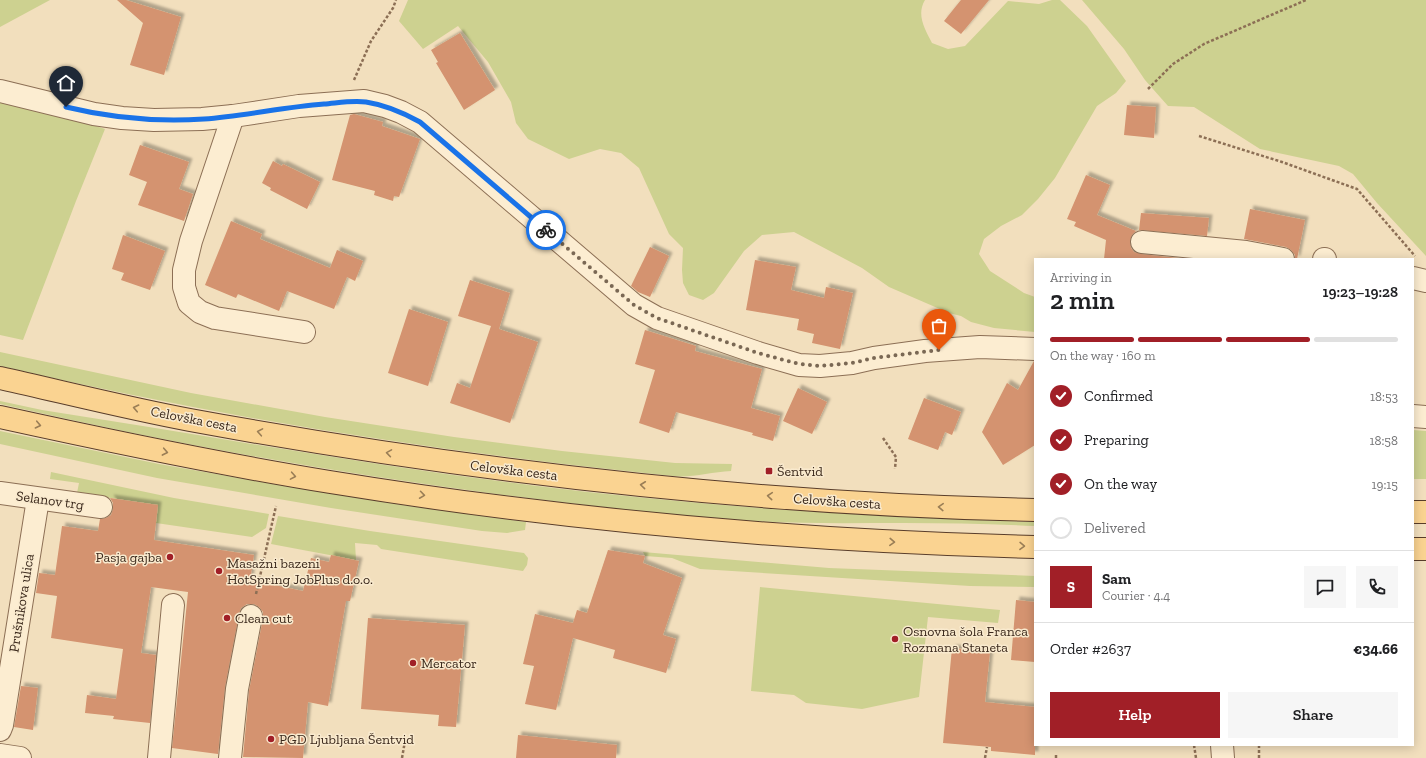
<!DOCTYPE html>
<meta charset="utf-8">
<style>
:root{--surface:#fff;--page:#f6f6f6;--text:#202124;--muted:#757577;--line:#e0e0e0;--accent:#a11f27}
body{margin:0;font-family:"Zilla Slab",serif;background:var(--page);color:var(--text);height:100vh;display:flex;flex-direction:column;font-size:15px;white-space:nowrap}
*{box-sizing:border-box;margin:0}
p{font-size:13px;color:var(--muted)}
.icon{flex:none;width:22px;height:22px;fill:none;stroke:currentColor;stroke-width:2;stroke-linecap:round;stroke-linejoin:round}
.map{position:relative;flex:1;overflow:hidden}
.panel{position:absolute;left:1034px;top:258px;width:380px;height:488px;display:flex;flex-direction:column;background:var(--surface);border-radius:0px;box-shadow:0 2px 10px #0003}
.panel>*{flex:none}
.pin{position:absolute;display:grid;place-items:center;width:34px;height:34px;color:#fff;margin:-41px -17px;border-radius:50% 50% 50% 0;rotate:-45deg;box-shadow:0 0 4px #0007}
.pin .icon{rotate:45deg}
.courier{position:absolute;display:grid;place-items:center;width:40px;height:40px;margin:-20px;border:3px solid #1a73e8;border-radius:50%;background:#fff;color:#222;box-shadow:0 1px 5px #0007}
.headline em{font-style:normal;font-weight:600}
.headline div{display:flex;flex-direction:column-reverse}
.headline{display:flex;align-items:center;justify-content:space-between;height:68px;padding:0 16px}
h1{font-size:26px;font-weight:600;line-height:30px}
.bar{display:grid;grid-template-columns:repeat(4,1fr);gap:6px 4px;align-content:center;height:48px;padding:0 16px}
.bar i{height:5px;border-radius:3px;background:var(--line)}
.bar .selected{background:var(--accent)}
.bar p{grid-column:span 4}
.line{display:flex;align-items:center;gap:10px;padding:0 16px;border-top:1px solid var(--line)}
.line div{flex:1}
.round{display:grid;place-items:center;flex:none;width:42px;height:42px;border-radius:0px;background:var(--page)}
ol{padding:0 16px;list-style:none}
li{display:flex;align-items:center;gap:12px;height:44px}
li p{margin-inline-start:auto}
li .icon{padding:4px;border-radius:50%;background:var(--accent);color:#fff;stroke-width:4}
li:last-child{color:var(--muted)}
li i{width:22px;height:22px;border:2px solid var(--line);border-radius:50%}
.cta{display:flex;gap:8px;margin-top:auto;padding:8px 16px}
.cta a{flex:1;height:46px;border-radius:0px;background:var(--accent);color:#fff;font-size:16px;font-weight:600;line-height:46px;text-align:center}
.cta a+a{background:var(--page);color:var(--text)}
.map>svg:first-child{display:block}
.green{fill:#cdd190}
.building{fill:#d4936f;filter:url(#shadow)}
.lines{fill:none;stroke-linecap:round;stroke-linejoin:round}
.minor-casing{stroke:#8c6f55;stroke-width:24}
.major-casing{stroke:#593d2a;stroke-width:24}
.path{stroke:#8c6f55;stroke-width:2.5;stroke-dasharray:3 2;stroke-linecap:butt}
.minor{stroke:#fcedd1;stroke-width:22}
.major{stroke:#fad391;stroke-width:22}
.oneway{stroke:#9a7e56}
.done{stroke:#7a6854;stroke-width:4;stroke-dasharray:0 7.2}
.route{stroke:#1a73e8;stroke-width:5}
.poi-dot{fill:#a11f27;stroke:#f9eace;stroke-width:1.5}
.labels{text-anchor:middle;stroke-width:3;stroke-linejoin:round;paint-order:stroke}
.street-label{font-size:14px;fill:#3a281b;stroke:#f9eace}
.poi-label{font-size:14px;fill:#3a281b;stroke:#f9eace;text-anchor:start}
</style>
<div class="map">
<svg width="1426" height="758" viewBox="0 0 1426 758">
<defs>
<filter id="shadow"><feDropShadow dx="3.5" dy="-3.5" stdDeviation="1" flood-color="#0004"/></filter>
</defs>
<rect width="100%" height="100%" fill="#f2dfbd"/>
<!-- green -->
<g class="green">
<path d="M0 0H50L0 27Z"/>
<path d="M408 0H925C916 15 925 29 932 43L948 49 965 46 1008 1 1039 4 1052 0H1060L1087 26 1126 81 1116 93 1097 106 1055 178 1038 199 1022 215 1001 226 984 239 979 254 990 271 1024 293 1035 297V332L994 328 971 322 961 316 949 313 889 287 862 268 794 232 762 235 744 251 714 293 703 300 689 295 683 283 682 270 683 248 669 234 639 168 621 153 600 149 569 159 528 139 516 123 511 102 488 62 458 26 423 49 399 21Z"/>
<path d="M1082 0H1426V256L1377 203 1353 174 1339 166 1260 149 1194 107 1168 106 1145 80 1124 49Z"/>
<path d="M0 98 43 108 105 129 76 201 23 340 0 335Z"/>
<path d="M0 352 191 393 325 417 454 437 562 451 675 463 732 464 731 471C711 472 692 478 672 476 446 453 221 418 0 366Z"/>
<path d="M0 401 42 410C204 435 366 465 529 485 697 506 866 517 1035 522V526C991 524 948 523 904 523 853 523 803 524 752 521 666 515 581 505 496 494 329 472 164 442 0 404Z"/>
<path d="M1413 430 1426 431V479H1413Z"/>
<path d="M0 431 159 464 278 485 402 505 526 522 525 530 507 533 482 531 331 508 157 478 0 444Z"/>
<path d="M51 472 174 498 269 514 266 528 252 537 156 523 158 505 77 493 79 483 50 479Z"/>
<path d="M278 516 370 531 524 553 528 558 527 565 523 571 381 549 377 545 355 543 356 560 271 544Z"/>
<path d="M643 552 829 568 1035 576V587L970 586 700 569 672 558 645 556Z"/>
<path d="M760 587 1000 610 998 623 928 617 919 697 862 709 806 703 794 695 751 691Z"/>
</g>
<!-- building -->
<g class="building">
<path d="M117 0H126L181 17 164 75 130 65 143 23Z"/>
<path d="M961 0H989L961 34 944 21Z"/>
<path d="M460 33 495 90 464 110 436 63 438 62 431 50Z"/>
<path d="M1127 105 1156 107 1154 138 1124 135Z"/>
<path d="M354 114 383 122 382 126 420 139 399 197 394 196 393 201 374 195 375 191 332 180 350 115Z"/>
<path d="M140 145 189 162 179 189 193 194 184 221 138 205 147 182 129 175Z"/>
<path d="M273 161 282 166 283 164 320 182 307 209 270 190 271 188 262 183Z"/>
<path d="M1086 175 1110 185 1097 215 1136 231 1132 235 1130 241 1131 248 1134 252 1141 254 1188 259H1104L1106 240 1074 226 1076 222 1067 219Z"/>
<path d="M1250 209 1305 220 1297 259H1295V255L1291 250 1286 247 1244 239Z"/>
<path d="M1141 213 1209 218 1207 236 1139 230Z"/>
<path d="M231 221 262 234 260 239 330 268 337 250 363 261 355 281 347 277 334 309 287 291 279 311 238 294 236 298 205 285Z"/>
<path d="M123 235 165 251 150 290 121 280 124 273 112 269Z"/>
<path d="M650 247 669 256 650 297 638 292 631 286Z"/>
<path d="M755 260 796 267 791 290 824 298 826 287 853 293 840 349 812 343 814 334 797 330 799 319 746 310Z"/>
<path d="M470 280 510 293 499 329 538 342 510 423 450 403 457 383 470 388 491 326 458 316Z"/>
<path d="M409 309 448 322 428 386 388 373Z"/>
<path d="M645 330 696 346 695 351 762 369 751 408 780 416 773 441 752 435 753 433 676 412 669 433 639 423 655 370 635 364Z"/>
<path d="M1034 361 1035 445 1003 465 982 432 1007 383 1018 390Z"/>
<path d="M798 388 827 402 812 434 783 421Z"/>
<path d="M924 398 961 412 952 435 945 432 938 450 908 439Z"/>
<path d="M110 498 158 505 154 540 254 555 250 580 303 591 311 558 329 562 331 555 359 561 350 601H346L328 706 308 702 303 758 243 757 249 691 263 618V612L259 607 254 604H247L241 608 239 614 225 687 218 754 172 748 188 592 151 587 141 653 156 655 150 723 113 719 114 716 85 713 87 695 116 699 123 649 51 638 57 596 36 593 39 573 55 575 62 526 98 531 100 519 106 518 111 515 113 509V503Z"/>
<path d="M608 550 645 556 643 563 682 578 663 635 676 639 666 673 613 658 615 650 573 638 556 710 525 704 534 666 523 664 535 614 573 623 577 610 587 613Z"/>
<path d="M1016 600 1035 602V662L1011 660Z"/>
<path d="M368 618 465 625 456 727 438 726 439 715 361 709Z"/>
<path d="M952 648 990 652 985 702 1035 707V755L991 751V747L943 743Z"/>
<path d="M21 686 38 688 33 730 14 727Z"/>
<path d="M518 735 617 745 616 758H516Z"/>
</g>
<g class="lines">
<defs>
<g id="minor">
<path d="M0 91 94 114 122 118 154 120 202 119 233 116 299 106 364 101 385 106 401 112 420 122 634 305 657 318 758 353 799 365 820 366 852 363 874 358 925 351 980 347 1035 349"/>
<path d="M233 116 191 241 184 270V287L189 303 200 312 215 318 304 332"/>
<path d="M1142 242 1246 252 1283 259"/>
<path d="M1324 259H1325"/>
<path d="M1413 278 1426 281"/>
<path d="M1413 416 1426 417"/>
<path d="M0 493 101 507"/>
<path d="M0 730 2 725 38 499"/>
<path d="M1222 745 1223 758"/>
<path d="M0 755 20 758"/>
<path d="M159 758 173 605"/>
<path d="M230 758 237 689 251 616"/>
</g>
<g id="major">
<path d="M0 378C63 392 126 408 190 420 468 471 752 504 1035 510"/>
<path d="M0 417C109 441 219 464 330 482 563 520 798 541 1035 547"/>
<path d="M1413 512H1426"/>
<path d="M1413 549H1426"/>
</g>
</defs>
<!-- minor casing -->
<use href="#minor" class="minor-casing"/>
<!-- major casing -->
<use href="#major" class="major-casing"/>
<!-- path -->
<g class="path">
<path d="M354 80 371 41 393 8 396 0"/>
<path d="M1148 89 1173 64 1204 44 1306 0"/>
<path d="M1199 136 1282 162 1357 189 1415 256"/>
<path d="M883 438 896 457 895 469"/>
<path d="M256 594 276 506"/>
<path d="M1194 745 1196 758"/>
<path d="M1259 745V758"/>
<path d="M402 758 405 741"/>
<path d="M985 758 987 747"/>
<path d="M1056 758V753"/>
</g>
<!-- minor -->
<use href="#minor" class="minor"/>
<!-- major -->
<use href="#major" class="major"/>
</g>
<!-- one-way arrows -->
<defs><path id="oneway-chevron" d="M-2-3.5L2.5 0L-2 3.5" fill="none" stroke-width="1.6" stroke-linecap="round" stroke-linejoin="round"/></defs>
<g class="oneway">
<use href="#oneway-chevron" transform="translate(136 408) rotate(-168)"/>
<use href="#oneway-chevron" transform="translate(38 425) rotate(12)"/>
<use href="#oneway-chevron" transform="translate(260 432) rotate(-170)"/>
<use href="#oneway-chevron" transform="translate(165 452) rotate(11)"/>
<use href="#oneway-chevron" transform="translate(389 453) rotate(-171)"/>
<use href="#oneway-chevron" transform="translate(293 476) rotate(10)"/>
<use href="#oneway-chevron" transform="translate(643 485) rotate(-174)"/>
<use href="#oneway-chevron" transform="translate(422 495) rotate(8)"/>
<use href="#oneway-chevron" transform="translate(770 496) rotate(-175)"/>
<use href="#oneway-chevron" transform="translate(941 507) rotate(-177)"/>
<use href="#oneway-chevron" transform="translate(892 542) rotate(3)"/>
<use href="#oneway-chevron" transform="translate(1022 546) rotate(1)"/>
</g>
<g class="lines">
<!-- done -->
<path class="done" d="M546 230 634 305 657 318 758 353 799 364 820 366 852 363 874 358 939 350"/>
<!-- route -->
<path class="route" d="M66 107C111 118 157 122 204 119 244 116 284 107 324 104 337 103 353 100 366 102 386 105 402 112 420 122L546 230"/>
</g>
<!-- markers -->
<g class="poi-dot">
<rect x="765" y="467" width="8" height="8" rx="2"/>
<circle cx="170" cy="557" r="4"/>
<circle cx="219" cy="571" r="4"/>
<circle cx="227" cy="618" r="4"/>
<circle cx="895" cy="639" r="4"/>
<circle cx="413" cy="663" r="4"/>
<circle cx="271" cy="739" r="4"/>
</g>
<g class="labels">
<!-- street labels -->
<g class="street-label">
<text transform="translate(194 419) rotate(11)" y="5">Celovška cesta</text>
<text transform="translate(514 470) rotate(7)" y="5">Celovška cesta</text>
<text transform="translate(50 500) rotate(8)" y="5">Selanov trg</text>
<text transform="translate(837 501) rotate(4)" y="5">Celovška cesta</text>
<text transform="translate(21 603) rotate(-81)" y="5">Prušnikova ulica</text>
</g>
<!-- poi labels -->
<g class="poi-label">
<text x="777" y="476">Šentvid</text>
<text x="162" y="562" text-anchor="end">Pasja gajba</text>
<text x="227" y="568">Masažni bazeni<tspan x="227" dy="16">HotSpring JobPlus d.o.o.</tspan></text>
<text x="235" y="623">Clean cut</text>
<text x="903" y="636">Osnovna šola Franca<tspan x="903" dy="16">Rozmana Staneta</tspan></text>
<text x="421" y="668">Mercator</text>
<text x="279" y="744">PGD Ljubljana Šentvid</text>
</g>
</g>
</svg>
<div class="pin" style="left:939px;top:350px;background:#ea580c"><svg class="icon" aria-label="bag" viewBox="0 0 24 24"><path d="M5 8h14l-1 12H6zM9 8a3 3 0 0 1 6 0"/></svg></div>
<div class="pin" style="left:66px;top:107px;background:#1f2937"><svg class="icon" aria-label="home" viewBox="0 0 24 24"><path d="M3 11l9-7 9 7M6 9v11h12V9"/></svg></div>
<div class="courier" style="left:546px;top:230px"><svg class="icon" aria-label="bike" viewBox="0 0 24 24"><circle cx="6" cy="16" r="4"/><circle cx="18" cy="16" r="4"/><path d="M6 16l4-8h5l3 8M10 8l3 8H6M13 5h3"/></svg></div>
<section class="panel">
<div class="headline"><div><h1>2 min</h1><p>Arriving in</p></div><em>19:23–19:28</em></div>
<div class="bar"><i class="selected"></i><i class="selected"></i><i class="selected"></i><i></i><p>On the way · 160 m</p></div>
<ol>
<li><svg class="icon" aria-label="check" viewBox="0 0 24 24"><path d="M5 12l5 5 9-10"/></svg>Confirmed<p>18:53</p></li>
<li><svg class="icon" aria-label="check" viewBox="0 0 24 24"><path d="M5 12l5 5 9-10"/></svg>Preparing<p>18:58</p></li>
<li><svg class="icon" aria-label="check" viewBox="0 0 24 24"><path d="M5 12l5 5 9-10"/></svg>On the way<p>19:15</p></li>
<li><i></i>Delivered</li>
</ol>
<div class="line" style="height:72px"><b class="round" style="background:var(--accent);color:#fff">S</b><div><b>Sam</b><p>Courier · 4.4</p></div><a class="round"><svg class="icon" aria-label="chat" viewBox="0 0 24 24"><path d="M4 5h16v11H9l-5 4z"/></svg></a><a class="round"><svg class="icon" aria-label="phone" viewBox="0 0 24 24"><path d="M5 4h4l2 5-3 2q2 4 5 5l2-3 5 2v4C11 20 4 13 5 4z"/></svg></a></div>
<div class="line" style="height:52px"><div>Order #2637</div><b>€34.66</b></div>
<div class="cta"><a>Help</a><a>Share</a></div>
</section>
</div>
